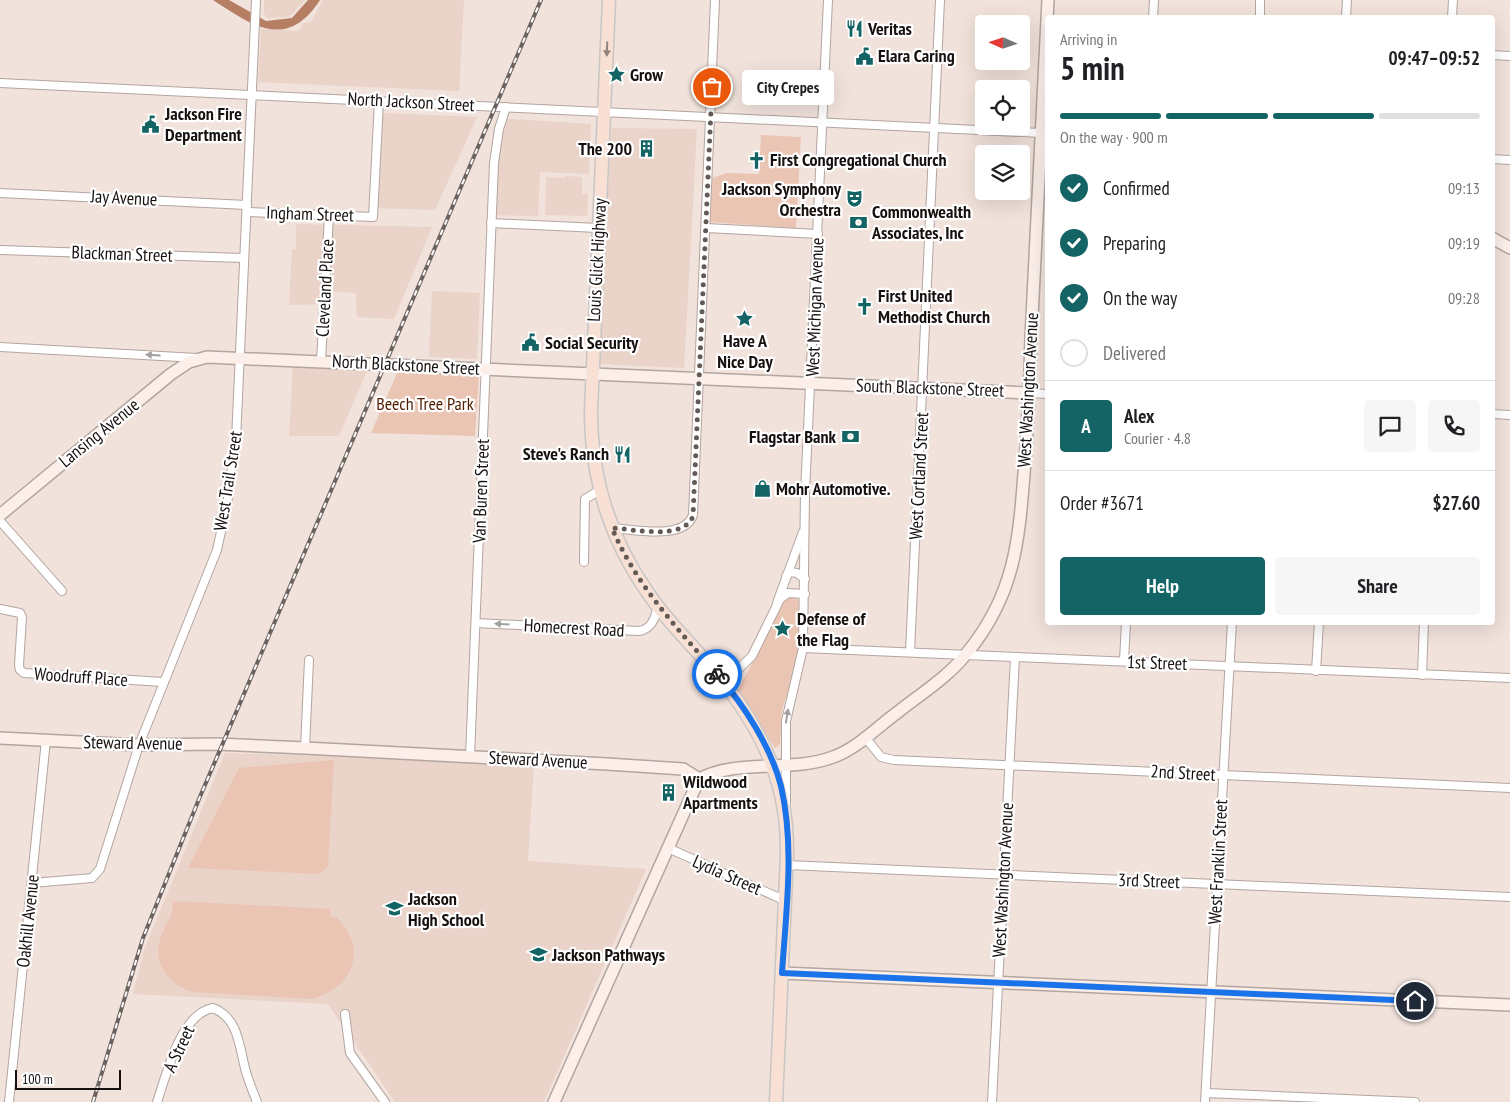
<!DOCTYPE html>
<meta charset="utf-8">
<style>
:root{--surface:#fff;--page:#f6f6f6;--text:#202124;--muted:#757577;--line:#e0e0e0;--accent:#146465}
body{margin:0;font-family:"PT Sans Narrow",sans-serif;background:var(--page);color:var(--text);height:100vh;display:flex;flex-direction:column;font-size:19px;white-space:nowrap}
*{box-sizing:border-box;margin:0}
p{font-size:16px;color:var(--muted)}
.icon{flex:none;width:28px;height:28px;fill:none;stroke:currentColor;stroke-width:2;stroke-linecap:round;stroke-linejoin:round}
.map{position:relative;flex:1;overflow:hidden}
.drawer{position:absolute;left:1045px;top:15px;width:450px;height:610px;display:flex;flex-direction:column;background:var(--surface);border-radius:5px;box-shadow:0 5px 20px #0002}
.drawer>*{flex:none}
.needle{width:32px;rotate:273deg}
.buttons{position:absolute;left:975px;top:15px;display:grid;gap:10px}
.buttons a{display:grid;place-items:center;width:55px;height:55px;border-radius:5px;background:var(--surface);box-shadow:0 5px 20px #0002;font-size:25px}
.scale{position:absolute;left:15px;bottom:12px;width:106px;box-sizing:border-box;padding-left:5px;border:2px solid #16110f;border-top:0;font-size:14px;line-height:18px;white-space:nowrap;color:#16110f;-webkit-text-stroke:4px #fff;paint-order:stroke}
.pin{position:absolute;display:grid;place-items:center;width:42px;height:42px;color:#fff;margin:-21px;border:2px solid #fff;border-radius:50%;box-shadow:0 1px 5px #0007}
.courier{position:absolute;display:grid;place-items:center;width:50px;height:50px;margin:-25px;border:4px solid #1a73e8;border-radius:50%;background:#fff;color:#222;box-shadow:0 1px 6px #0007}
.bubble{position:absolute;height:35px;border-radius:5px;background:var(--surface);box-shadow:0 5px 20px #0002;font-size:16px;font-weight:700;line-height:35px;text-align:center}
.headline em{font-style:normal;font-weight:700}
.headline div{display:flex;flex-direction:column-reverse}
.headline{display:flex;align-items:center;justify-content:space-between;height:85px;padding:0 15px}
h1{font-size:32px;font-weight:700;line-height:38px}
.bar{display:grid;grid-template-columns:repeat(4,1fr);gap:8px 5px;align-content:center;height:60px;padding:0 15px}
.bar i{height:6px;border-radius:4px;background:var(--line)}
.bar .selected{background:var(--accent)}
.bar p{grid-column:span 4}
.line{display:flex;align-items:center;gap:12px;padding:0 15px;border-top:1px solid var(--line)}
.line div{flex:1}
.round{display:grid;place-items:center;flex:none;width:52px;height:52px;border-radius:5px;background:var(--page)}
ol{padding:0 15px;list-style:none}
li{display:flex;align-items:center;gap:15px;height:55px}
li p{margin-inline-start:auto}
li .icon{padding:5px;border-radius:50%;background:var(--accent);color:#fff;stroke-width:4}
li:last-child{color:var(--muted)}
li i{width:28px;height:28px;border:2px solid var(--line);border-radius:50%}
.button{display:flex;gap:10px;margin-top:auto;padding:10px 15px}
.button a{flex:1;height:58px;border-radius:5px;background:var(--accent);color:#fff;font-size:20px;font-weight:700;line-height:58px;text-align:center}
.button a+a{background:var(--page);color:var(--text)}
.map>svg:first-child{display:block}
.built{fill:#ead3c9}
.green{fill:#ebc5b4}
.water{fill:#b67e63}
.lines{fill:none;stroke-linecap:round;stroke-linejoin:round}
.street-casing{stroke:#b3a59f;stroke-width:10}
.secondary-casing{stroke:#b3a59f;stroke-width:14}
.primary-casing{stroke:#c7c6c5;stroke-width:15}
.street{stroke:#fff;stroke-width:8}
.secondary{stroke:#fcefea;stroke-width:11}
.primary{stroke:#f8e0d4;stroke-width:12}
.rail-casing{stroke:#6c635f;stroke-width:4}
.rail{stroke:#fff;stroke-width:2;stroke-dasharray:5.5;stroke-linecap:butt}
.oneway{fill:#92837b}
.oneway2{fill:#a2a09f}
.done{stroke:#635a56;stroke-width:5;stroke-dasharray:0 9}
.route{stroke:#1a73e8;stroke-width:6}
.labels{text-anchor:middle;stroke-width:4.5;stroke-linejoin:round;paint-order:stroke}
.poi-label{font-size:18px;font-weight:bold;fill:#16110f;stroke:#fff;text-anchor:start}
.street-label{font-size:18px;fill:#16110f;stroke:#fff}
.park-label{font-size:18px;fill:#511c00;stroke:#fff}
</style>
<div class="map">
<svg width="1510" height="1102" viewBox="0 0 1510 1102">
<rect width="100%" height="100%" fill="#f1e2db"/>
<!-- built -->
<g class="built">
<path d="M264 0H305L289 17 268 18 264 14Z"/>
<path d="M323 0H464L459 91 258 82 261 29 299 31 304 23 311 22Z"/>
<path d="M382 113 477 117 435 210 377 208Z"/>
<path d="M498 118 591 124 589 174 540 172 538 216 490 215 494 125Z"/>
<path d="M612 128 697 129 684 368 596 364Z"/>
<path d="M565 176 582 177V194H588L587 216 545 215 546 177 565 178Z"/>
<path d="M296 224 432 227 394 319 357 317 356 293 328 291 326 304 289 305 292 249H296Z"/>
<path d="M432 291 480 293 477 359 429 357Z"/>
<path d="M293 366 367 371 339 436H289Z"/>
<path d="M225 753 534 762 528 861 646 869 544 1102H395L328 1004 133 994 144 950Z"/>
</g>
<!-- green -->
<g class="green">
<path d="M766 75 807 77 806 105 765 103Z"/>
<path d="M761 135 801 137 796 228 710 222 712 178 727 173 759 174Z"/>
<path d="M398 371 479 374 475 436 371 433Z"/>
<path d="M789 597 797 599 800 605 798 658 782 710 780 744 775 748 738 690 785 601Z"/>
<path d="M334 760 328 866 320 874 188 868 239 768Z"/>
<path d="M173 901 331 909 330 917H337C369 951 353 988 311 999L193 992C167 985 151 960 162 934 169 917 172 921 173 901Z"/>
</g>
<!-- water -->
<path class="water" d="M213 0H229L266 21 292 18 308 0H320C287 51 253 26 213 0Z"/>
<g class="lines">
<defs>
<g id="street">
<path d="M1153 18 1154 0"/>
<path d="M1260 18V0"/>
<path d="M1346 18 1347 0"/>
<path d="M1452 18 1453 0"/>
<path d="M1492 55 1510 56"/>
<path d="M0 83 1041 133"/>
<path d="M1492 159 1510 160"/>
<path d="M0 193 247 205"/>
<path d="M247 212 373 217 379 101"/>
<path d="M491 223 598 228"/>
<path d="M706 228 818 234"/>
<path d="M0 250 243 258"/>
<path d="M0 347 197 358"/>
<path d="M321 361 329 216"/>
<path d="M1029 393 1048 394"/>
<path d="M1492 414 1510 415"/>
<path d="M0 521 62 591"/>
<path d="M612 528C634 529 684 541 693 515L715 0"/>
<path d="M584 562 585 499 600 490"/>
<path d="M786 576 790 572 797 573 805 579"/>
<path d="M777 603 803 532"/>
<path d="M0 609 20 613 22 617 19 665 20 670 24 673 163 682"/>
<path d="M476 623 639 631C652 629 655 618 658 606"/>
<path d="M803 648 1510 678"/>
<path d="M910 652 940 0"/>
<path d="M1124 661 1126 622"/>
<path d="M1316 671 1319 622"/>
<path d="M1422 675 1424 622"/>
<path d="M724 683 752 656 780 599 788 593 805 594"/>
<path d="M865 737 881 757 894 760 1510 788"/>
<path d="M305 748 309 660"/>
<path d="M470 757 494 163 499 129 506 107"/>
<path d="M786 803V721L803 648 805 493 828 0"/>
<path d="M668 848 786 901"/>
<path d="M787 865 1510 897"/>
<path d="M32 883 92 878 100 869 139 745 217 550 227 504 236 440 256 0"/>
<path d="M345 1014 350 1053 385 1102"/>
<path d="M1206 1093 1415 1102"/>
<path d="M9 1102 46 740"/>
<path d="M157 1102C167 1074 180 1014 213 1008 240 1019 239 1048 246 1072 249 1082 253 1092 257 1102"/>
<path d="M992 1102 1015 657"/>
<path d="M1205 1102 1232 622"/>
</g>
<g id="secondary">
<path d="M1492 238 1510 248"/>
<path d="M0 515 171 374 189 362 207 357 1029 393"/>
<path d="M0 738 139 745 217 744 305 748 607 764 683 769 699 779"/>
<path d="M699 779C739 758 791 773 833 757 858 748 877 727 898 712 922 693 948 677 967 653 1017 592 1019 537 1025 461 1028 420 1030 378 1031 337L1048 0"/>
<path d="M782 973 1510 1005"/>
<path d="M554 1102 699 779"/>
</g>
<path id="primary" d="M609 0 591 411C591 478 610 539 648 593 670 626 700 652 724 683 765 735 788 787 787 854L776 1102"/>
</defs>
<!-- street casing -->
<use href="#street" class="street-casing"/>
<!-- secondary casing -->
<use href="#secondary" class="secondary-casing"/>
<!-- primary casing -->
<use href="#primary" class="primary-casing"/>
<!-- street -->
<use href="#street" class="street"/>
<!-- secondary -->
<use href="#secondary" class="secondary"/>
<!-- primary -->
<use href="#primary" class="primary"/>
<defs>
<path id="rail" d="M93 1102 143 938 199 799 541 0"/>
</defs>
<!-- rail casing -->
<use href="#rail" class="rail-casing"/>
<!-- rail -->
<use href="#rail" class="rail"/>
</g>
<!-- one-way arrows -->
<defs><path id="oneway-solid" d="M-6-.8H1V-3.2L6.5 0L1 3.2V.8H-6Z" transform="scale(1.25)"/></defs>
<use class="oneway" href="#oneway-solid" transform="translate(607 49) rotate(92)"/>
<g class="oneway2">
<use href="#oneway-solid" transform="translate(153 355) rotate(-177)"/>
<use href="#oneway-solid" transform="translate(502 624) rotate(-177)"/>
<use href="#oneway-solid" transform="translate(787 716) rotate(-81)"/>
</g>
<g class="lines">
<!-- done -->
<path class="done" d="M712 87 693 516C684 541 634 529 612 528 636 585 677 628 717 674"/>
<!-- route -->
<path class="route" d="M717 674C744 705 771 747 781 786 795 846 786 912 782 973L1415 1001"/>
</g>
<!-- icons -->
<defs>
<symbol id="restaurant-bare" viewBox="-9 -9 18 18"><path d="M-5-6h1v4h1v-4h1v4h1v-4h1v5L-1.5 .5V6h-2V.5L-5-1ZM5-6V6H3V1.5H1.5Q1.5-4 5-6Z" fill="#146465" stroke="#fff" stroke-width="2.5" paint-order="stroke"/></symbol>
<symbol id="civic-bare" viewBox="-9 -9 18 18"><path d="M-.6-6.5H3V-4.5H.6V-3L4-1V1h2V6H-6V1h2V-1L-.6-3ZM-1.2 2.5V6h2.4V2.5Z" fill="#146465" stroke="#fff" stroke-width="2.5" paint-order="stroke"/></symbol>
<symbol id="sight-bare" viewBox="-9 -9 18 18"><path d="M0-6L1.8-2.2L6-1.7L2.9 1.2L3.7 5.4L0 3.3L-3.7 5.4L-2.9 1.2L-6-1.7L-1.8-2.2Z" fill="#146465" stroke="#fff" stroke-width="2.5" paint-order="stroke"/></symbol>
<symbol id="building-bare" viewBox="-9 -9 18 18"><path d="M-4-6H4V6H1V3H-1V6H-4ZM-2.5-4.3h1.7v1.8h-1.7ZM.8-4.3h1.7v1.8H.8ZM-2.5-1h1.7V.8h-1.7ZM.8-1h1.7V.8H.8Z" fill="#146465" stroke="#fff" stroke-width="2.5" paint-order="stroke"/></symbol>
<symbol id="church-bare" viewBox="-9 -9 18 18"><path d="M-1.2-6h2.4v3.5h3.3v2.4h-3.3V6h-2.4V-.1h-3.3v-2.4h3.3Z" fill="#146465" stroke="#fff" stroke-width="2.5" paint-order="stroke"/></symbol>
<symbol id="theatre-bare" viewBox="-9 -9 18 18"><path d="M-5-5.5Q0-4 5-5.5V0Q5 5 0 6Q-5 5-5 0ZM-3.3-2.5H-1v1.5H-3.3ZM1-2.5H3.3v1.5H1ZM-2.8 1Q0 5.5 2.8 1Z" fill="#146465" stroke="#fff" stroke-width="2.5" paint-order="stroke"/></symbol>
<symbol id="bank-bare" viewBox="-9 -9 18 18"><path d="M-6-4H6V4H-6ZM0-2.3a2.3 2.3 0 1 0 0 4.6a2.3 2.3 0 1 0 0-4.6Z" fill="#146465" stroke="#fff" stroke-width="2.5" paint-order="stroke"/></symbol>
<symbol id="shop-bare" viewBox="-9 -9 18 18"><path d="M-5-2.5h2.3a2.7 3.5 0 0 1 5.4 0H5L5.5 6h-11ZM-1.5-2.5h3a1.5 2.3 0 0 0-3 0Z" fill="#146465" stroke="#fff" stroke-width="2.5" paint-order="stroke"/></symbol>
<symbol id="school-bare" viewBox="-9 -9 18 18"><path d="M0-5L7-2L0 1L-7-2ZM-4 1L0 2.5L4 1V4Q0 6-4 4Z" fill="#146465" stroke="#fff" stroke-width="2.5" paint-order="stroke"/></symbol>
</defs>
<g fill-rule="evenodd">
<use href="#restaurant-bare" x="842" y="16" width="25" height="25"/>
<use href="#civic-bare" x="852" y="44" width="25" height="25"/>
<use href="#sight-bare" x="604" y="62" width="25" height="25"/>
<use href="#civic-bare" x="138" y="112" width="25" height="25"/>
<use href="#building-bare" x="634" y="136" width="25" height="25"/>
<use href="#church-bare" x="744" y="148" width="25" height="25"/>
<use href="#theatre-bare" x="842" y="186" width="25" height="25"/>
<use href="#bank-bare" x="846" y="210" width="25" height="25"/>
<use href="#church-bare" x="852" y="294" width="25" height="25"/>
<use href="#sight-bare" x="732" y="306" width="25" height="25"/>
<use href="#civic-bare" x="518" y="330" width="25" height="25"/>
<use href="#bank-bare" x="838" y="424" width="25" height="25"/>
<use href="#restaurant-bare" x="610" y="442" width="25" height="25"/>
<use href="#shop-bare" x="750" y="476" width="25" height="25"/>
<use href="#sight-bare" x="770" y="616" width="25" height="25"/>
<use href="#building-bare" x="656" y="780" width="25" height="25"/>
<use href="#school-bare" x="382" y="896" width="25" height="25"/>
<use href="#school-bare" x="526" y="942" width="25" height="25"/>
</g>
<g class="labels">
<!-- poi labels -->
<g class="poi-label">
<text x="868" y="35">Veritas</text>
<text x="878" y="62">Elara Caring</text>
<text x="630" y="81">Grow</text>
<text x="165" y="120">Jackson Fire<tspan x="165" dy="21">Department</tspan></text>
<text x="632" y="155" text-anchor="end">The 200</text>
<text x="770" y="166">First Congregational Church</text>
<text x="841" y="195" text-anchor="end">Jackson Symphony<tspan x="841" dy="21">Orchestra</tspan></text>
<text x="872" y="218">Commonwealth<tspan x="872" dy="21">Associates, Inc</tspan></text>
<text x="878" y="302">First United<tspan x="878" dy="21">Methodist Church</tspan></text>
<text x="745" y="347" text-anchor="middle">Have A<tspan x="745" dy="21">Nice Day</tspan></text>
<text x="545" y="349">Social Security</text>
<text x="836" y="443" text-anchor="end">Flagstar Bank</text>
<text x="609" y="460" text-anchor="end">Steve's Ranch</text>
<text x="776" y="495">Mohr Automotive.</text>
<text x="797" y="625">Defense of<tspan x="797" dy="21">the Flag</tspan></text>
<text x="683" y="788">Wildwood<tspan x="683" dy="21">Apartments</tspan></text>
<text x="408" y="905">Jackson<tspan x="408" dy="21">High School</tspan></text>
<text x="552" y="961">Jackson Pathways</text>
</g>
<!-- street labels -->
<g class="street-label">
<text transform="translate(411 102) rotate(3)" y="6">North Jackson Street</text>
<text transform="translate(124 198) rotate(3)" y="6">Jay Avenue</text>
<text transform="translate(310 214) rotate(2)" y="6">Ingham Street</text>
<text transform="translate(122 254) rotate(2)" y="6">Blackman Street</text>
<text transform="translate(597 260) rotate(-87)" y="6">Louis Glick Highway</text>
<text transform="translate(325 288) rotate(-87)" y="6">Cleveland Place</text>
<text transform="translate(815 307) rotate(-88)" y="6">West Michigan Avenue</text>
<text transform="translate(406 365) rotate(3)" y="6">North Blackstone Street</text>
<text transform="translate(930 388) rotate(2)" y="6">South Blackstone Street</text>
<text transform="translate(1028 390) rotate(-87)" y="6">West Washington Avenue</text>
<text transform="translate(99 433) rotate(-39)" y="6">Lansing Avenue</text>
<text transform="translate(919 476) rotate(-87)" y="6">West Cortland Street</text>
<text transform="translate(228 481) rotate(-81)" y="6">West Trail Street</text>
<text transform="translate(481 491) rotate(-88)" y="6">Van Buren Street</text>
<text transform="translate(574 628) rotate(3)" y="6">Homecrest Road</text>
<text transform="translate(1157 663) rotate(2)" y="6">1st Street</text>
<text transform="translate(81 677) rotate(4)" y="6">Woodruff Place</text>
<text transform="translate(133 743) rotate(1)" y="6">Steward Avenue</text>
<text transform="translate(538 760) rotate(3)" y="6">Steward Avenue</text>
<text transform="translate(1183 773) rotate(3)" y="6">2nd Street</text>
<text transform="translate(1218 862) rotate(-87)" y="6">West Franklin Street</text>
<text transform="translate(727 875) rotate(24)" y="6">Lydia Street</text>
<text transform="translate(1003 880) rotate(-87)" y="6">West Washington Avenue</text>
<text transform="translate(1149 881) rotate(2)" y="6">3rd Street</text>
<text transform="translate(28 921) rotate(-84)" y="6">Oakhill Avenue</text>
<text transform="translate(179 1049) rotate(-65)" y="6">A Street</text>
</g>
<!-- park labels -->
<g class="park-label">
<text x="425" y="410">Beech Tree Park</text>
</g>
</g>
</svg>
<div class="buttons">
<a><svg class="needle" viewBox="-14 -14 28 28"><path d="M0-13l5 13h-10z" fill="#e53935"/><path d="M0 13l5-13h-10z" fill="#757577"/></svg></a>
<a><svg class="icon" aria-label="locate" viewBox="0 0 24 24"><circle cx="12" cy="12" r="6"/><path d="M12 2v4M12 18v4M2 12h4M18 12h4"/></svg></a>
<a><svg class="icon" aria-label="layers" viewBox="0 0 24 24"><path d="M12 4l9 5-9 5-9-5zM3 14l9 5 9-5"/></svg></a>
</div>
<div class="scale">100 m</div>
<div class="pin" style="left:712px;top:87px;background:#ea580c"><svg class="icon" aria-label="bag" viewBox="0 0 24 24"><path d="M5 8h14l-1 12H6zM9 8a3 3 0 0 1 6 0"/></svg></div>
<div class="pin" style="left:1415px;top:1001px;background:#1f2937"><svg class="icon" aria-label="home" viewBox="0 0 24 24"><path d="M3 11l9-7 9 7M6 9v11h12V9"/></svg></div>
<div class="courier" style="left:717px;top:674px"><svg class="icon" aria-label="bike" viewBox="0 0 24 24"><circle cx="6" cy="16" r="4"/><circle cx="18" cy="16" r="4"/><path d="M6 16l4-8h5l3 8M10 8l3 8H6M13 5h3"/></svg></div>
<div class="bubble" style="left:742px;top:70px;width:92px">City Crepes</div>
<section class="drawer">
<div class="headline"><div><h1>5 min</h1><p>Arriving in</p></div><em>09:47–09:52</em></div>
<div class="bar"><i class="selected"></i><i class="selected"></i><i class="selected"></i><i></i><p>On the way · 900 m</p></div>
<ol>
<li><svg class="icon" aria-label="check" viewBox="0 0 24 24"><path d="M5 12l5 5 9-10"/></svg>Confirmed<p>09:13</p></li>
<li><svg class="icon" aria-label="check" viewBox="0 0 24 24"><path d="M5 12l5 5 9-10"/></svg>Preparing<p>09:19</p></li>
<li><svg class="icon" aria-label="check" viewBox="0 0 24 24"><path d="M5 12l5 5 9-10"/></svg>On the way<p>09:28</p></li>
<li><i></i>Delivered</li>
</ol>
<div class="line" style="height:90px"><b class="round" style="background:var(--accent);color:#fff">A</b><div><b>Alex</b><p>Courier · 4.8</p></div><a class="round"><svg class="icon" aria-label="chat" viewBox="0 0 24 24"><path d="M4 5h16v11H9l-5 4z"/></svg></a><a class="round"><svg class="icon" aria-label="phone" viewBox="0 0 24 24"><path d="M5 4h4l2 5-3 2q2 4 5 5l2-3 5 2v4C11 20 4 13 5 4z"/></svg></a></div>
<div class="line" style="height:65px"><div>Order #3671</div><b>$27.60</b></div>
<div class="button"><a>Help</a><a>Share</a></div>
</section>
</div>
